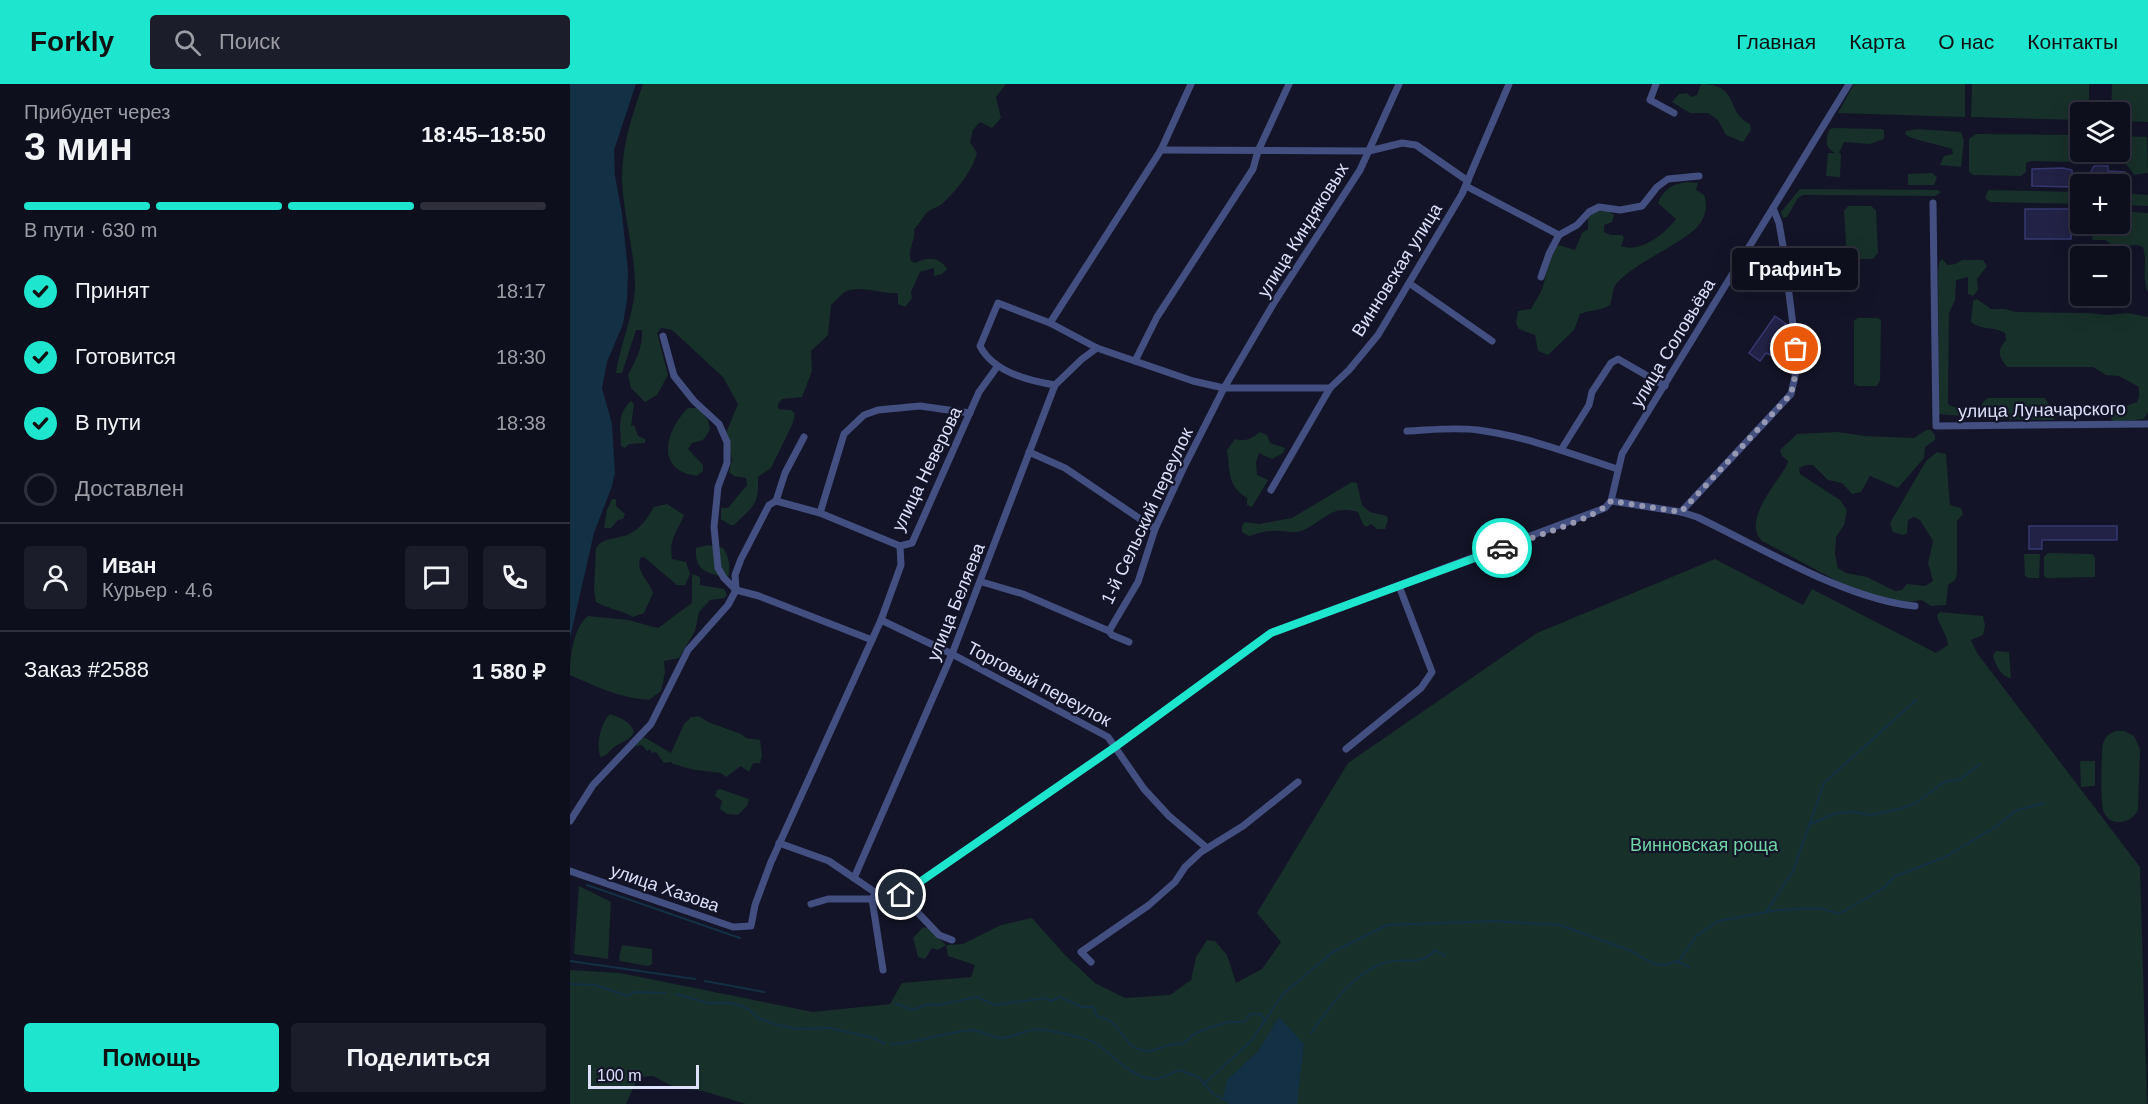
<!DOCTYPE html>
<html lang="ru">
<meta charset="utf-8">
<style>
:root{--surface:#0e0f1d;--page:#1c1d2a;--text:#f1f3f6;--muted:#9b9ca4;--line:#2e2f3b;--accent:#1ee5cd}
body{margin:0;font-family:Helvetica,sans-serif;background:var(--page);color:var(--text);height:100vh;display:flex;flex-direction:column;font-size:22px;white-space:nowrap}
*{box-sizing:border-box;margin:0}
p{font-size:20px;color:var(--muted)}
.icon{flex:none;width:33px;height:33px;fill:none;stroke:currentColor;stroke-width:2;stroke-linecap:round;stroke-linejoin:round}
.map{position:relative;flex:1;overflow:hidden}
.side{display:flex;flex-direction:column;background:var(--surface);width:570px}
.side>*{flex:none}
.buttons{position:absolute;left:1500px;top:18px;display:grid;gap:12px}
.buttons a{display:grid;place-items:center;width:60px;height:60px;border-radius:6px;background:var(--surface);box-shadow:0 6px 24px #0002,0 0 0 2px var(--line);font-size:30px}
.scale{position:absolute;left:18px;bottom:15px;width:111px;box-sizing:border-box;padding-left:6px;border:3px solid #dce0fb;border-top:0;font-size:16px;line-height:21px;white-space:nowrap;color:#dce0fb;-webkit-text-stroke:4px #131427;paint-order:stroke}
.pin{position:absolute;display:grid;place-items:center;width:51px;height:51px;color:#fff;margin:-26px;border:3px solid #fff;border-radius:50%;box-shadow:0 2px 6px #0007}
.courier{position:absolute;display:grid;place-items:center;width:60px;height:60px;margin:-30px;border:4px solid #1ee5cd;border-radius:50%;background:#fff;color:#222;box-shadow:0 2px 8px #0007}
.bubble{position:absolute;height:42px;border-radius:6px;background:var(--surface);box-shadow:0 6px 24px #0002,0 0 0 2px var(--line);font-size:20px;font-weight:700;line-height:42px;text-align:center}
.summary em{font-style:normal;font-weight:700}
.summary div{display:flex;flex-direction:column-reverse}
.summary{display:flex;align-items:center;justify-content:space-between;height:102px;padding:0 24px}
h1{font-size:39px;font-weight:700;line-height:45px}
.bar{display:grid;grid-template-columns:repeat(4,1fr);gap:9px 6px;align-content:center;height:72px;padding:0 24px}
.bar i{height:8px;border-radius:4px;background:var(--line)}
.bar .active{background:var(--accent)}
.bar p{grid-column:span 4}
.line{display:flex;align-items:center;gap:15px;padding:0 24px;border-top:2px solid var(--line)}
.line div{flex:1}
.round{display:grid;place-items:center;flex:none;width:63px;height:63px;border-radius:6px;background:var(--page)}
ol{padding:0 24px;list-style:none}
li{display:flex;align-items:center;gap:18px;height:66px}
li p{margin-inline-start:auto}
li .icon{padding:6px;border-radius:50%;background:var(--accent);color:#111;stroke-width:4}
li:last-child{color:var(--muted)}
li i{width:33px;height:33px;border:3px solid var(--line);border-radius:50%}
.action{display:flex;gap:12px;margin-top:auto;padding:12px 24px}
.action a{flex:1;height:69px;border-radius:6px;background:var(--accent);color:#111;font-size:24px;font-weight:700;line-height:69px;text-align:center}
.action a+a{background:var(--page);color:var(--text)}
header{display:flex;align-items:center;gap:36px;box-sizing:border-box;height:84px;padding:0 30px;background:var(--accent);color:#111}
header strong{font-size:28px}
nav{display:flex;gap:33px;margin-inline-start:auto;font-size:21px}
.search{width:420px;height:54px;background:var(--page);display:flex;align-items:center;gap:15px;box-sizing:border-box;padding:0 21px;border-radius:6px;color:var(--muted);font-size:22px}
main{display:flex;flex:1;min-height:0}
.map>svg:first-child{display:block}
.green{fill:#173029}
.water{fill:#133045}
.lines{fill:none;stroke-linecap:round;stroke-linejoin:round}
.stream{stroke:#133045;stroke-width:2}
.building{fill:#212245;stroke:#36376f;stroke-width:1.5}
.minor{stroke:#434f80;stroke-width:7}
.done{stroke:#9699b1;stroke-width:6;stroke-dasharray:0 10.8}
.route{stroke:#1ee5cd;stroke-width:8}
.labels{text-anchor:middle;stroke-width:4.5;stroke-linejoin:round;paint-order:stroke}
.street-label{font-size:18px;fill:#dce0fb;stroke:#131427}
.park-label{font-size:18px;fill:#70d4a4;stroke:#131427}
</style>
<header>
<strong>Forkly</strong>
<div class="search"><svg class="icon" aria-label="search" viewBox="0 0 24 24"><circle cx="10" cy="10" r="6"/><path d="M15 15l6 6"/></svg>Поиск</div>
<nav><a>Главная</a><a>Карта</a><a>О нас</a><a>Контакты</a></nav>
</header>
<main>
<section class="side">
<div class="summary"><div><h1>3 мин</h1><p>Прибудет через</p></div><em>18:45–18:50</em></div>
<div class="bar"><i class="active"></i><i class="active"></i><i class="active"></i><i></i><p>В пути · 630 m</p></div>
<ol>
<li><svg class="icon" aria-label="check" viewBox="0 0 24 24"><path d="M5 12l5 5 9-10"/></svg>Принят<p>18:17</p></li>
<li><svg class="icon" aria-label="check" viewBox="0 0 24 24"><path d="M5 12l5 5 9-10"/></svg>Готовится<p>18:30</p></li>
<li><svg class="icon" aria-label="check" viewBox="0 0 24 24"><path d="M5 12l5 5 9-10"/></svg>В пути<p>18:38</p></li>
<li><i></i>Доставлен</li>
</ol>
<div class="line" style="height:108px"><a class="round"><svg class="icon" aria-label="person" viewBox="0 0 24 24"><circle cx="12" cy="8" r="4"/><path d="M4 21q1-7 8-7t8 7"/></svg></a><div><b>Иван</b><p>Курьер · 4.6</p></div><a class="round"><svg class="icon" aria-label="chat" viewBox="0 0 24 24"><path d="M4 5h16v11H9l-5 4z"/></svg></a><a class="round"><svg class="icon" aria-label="phone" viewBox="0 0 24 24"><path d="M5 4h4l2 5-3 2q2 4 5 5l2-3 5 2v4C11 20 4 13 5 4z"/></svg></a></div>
<div class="line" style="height:78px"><div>Заказ #2588</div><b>1 580 ₽</b></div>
<div class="action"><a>Помощь</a><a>Поделиться</a></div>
</section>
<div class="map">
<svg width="1578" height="1020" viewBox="0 0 1578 1020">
<rect width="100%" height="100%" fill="#131427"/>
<!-- green -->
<g class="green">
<path d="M73 0H436L426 13 431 34 422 44 410 38 403 46 400 58 407 69C402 88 386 107 372 120 368 123 363 124 359 127 353 131 350 140 344 145 346 156 337 166 341 177L345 179C357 173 369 172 377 185L372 190 364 192V184L350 188 341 208 342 214 335 223 328 220V209C312 211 291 200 275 208 270 211 265 218 261 221L258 251 241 267 242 287 232 313 212 315 208 320V325L221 326 225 330 223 339 201 384 188 393C189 422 184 421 164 441H160L151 435V424H158L177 401 176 394 164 392 159 388 162 376 156 349 168 320 153 293 102 246 91 244 87 249 98 291 87 311 75 318 61 304 58 291C66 276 73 263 72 246H66L52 289H46C50 262 64 228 65 204 65 166 53 131 52 94 52 61 62 31 73 0Z"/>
<path d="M1131 0C1170 0 1155 28 1180 40L1181 46 1173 58 1156 51 1148 36 1138 29H1120L1102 18 1109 10 1117 9 1121 13 1127 11Z"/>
<path d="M1284 0H1395V33L1268 29Z"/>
<path d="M1402 0H1519V21L1515 28H1510V36L1401 33Z"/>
<path d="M1542 0H1578V38L1550 37V28H1541Z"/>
<path d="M1263 44 1311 45 1314 46V55L1300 60 1274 58 1269 69 1271 70 1270 93 1256 92 1258 69H1265C1254 62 1256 57 1259 46Z"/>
<path d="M1347 45 1391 48 1394 57 1391 83 1370 81 1374 72 1383 70 1382 65C1372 61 1341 56 1335 50L1336 47Z"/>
<path d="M1406 50 1510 51V68H1550V52L1577 53 1578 89 1564 91 1557 81 1552 79 1462 77 1456 79V88L1451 92 1403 91 1399 88V55Z"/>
<path d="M1362 89 1367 93 1364 101H1338V90Z"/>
<path d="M1118 98 1128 99 1126 106 1134 111C1137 120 1137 128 1131 138 1120 157 1066 177 1047 199 1042 204 1043 214 1040 221 1030 227 1020 226 1010 230L1004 246 978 271 968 267 965 251 949 245 946 239 948 227 961 225C965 217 971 210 973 202 978 189 977 170 989 161L1005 166 1012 149 1018 145V132C1027 127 1036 123 1044 131L1042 138 1034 141V148L1041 151H1052L1054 154 1051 162C1070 170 1096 149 1106 135L1088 119C1095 104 1102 100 1118 98Z"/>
<path d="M1230 105 1368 106 1371 108 1365 112 1233 111 1228 114 1217 133 1213 134 1211 128Z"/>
<path d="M1418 106 1510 108V120L1420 118 1415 114Z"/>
<path d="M1550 109 1578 111V122L1550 121Z"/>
<path d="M1278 122H1301L1306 126 1308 169 1303 175H1277L1274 127Z"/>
<path d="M1510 126V140H1550V127L1578 129V208C1571 194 1578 177 1573 163L1567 161 1544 163 1535 156H1523L1520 145 1511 148 1508 146 1506 129Z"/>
<path d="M1372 175 1378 181 1385 180 1392 176H1413L1417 182 1407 195 1408 206 1403 212 1398 210V193L1386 196 1385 216 1379 229 1378 320C1384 326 1396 321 1404 328L1403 333 1369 330 1368 188 1369 179Z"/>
<path d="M1407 215 1421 225H1435L1446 228 1519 229 1537 231 1558 229 1578 233V328L1574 335 1545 338 1541 335 1544 326 1567 318 1569 313V303L1549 292 1536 291 1523 283H1437C1428 272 1427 267 1436 256L1435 249C1424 242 1412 247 1401 238L1403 217Z"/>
<path d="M1288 234H1307L1311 236 1310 297 1307 302H1288L1284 300V237Z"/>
<path d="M1418 314H1475L1487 333 1483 336 1413 335C1407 328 1411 318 1418 314Z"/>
<path d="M61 317 64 320 61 342 64 341 68 352 75 355V359L59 360 55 364 51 362C51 344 46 331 61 317Z"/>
<path d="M118 324H128L138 336 140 346 133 356 122 359 118 365 133 381V387L127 392C84 386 96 346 118 324Z"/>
<path d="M1356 346H1361L1365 351V356L1355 363 1354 374 1328 404 1300 392 1291 408 1282 410 1272 399 1258 396 1243 381H1236L1229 384 1230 390 1270 416 1277 426 1274 441 1266 453 1265 470 1268 484 1276 489 1297 493 1325 507 1332 506 1337 500 1355 502 1363 497 1358 479 1363 457 1350 436 1344 433 1338 436 1337 449 1333 451 1323 448 1320 439 1356 377 1367 368 1376 370 1380 421 1391 424 1393 430 1387 437V490L1385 496 1378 501 1376 521 1361 522 1352 516 1332 519 1290 507 1269 498 1192 457C1172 437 1206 400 1217 381L1218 377 1212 372 1210 366 1227 350 1267 348 1295 352 1344 354Z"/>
<path d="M690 348 697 351 700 359 715 364 713 369 702 375 689 369 686 378 687 391 698 396 682 423 677 421V414C656 400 661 389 657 366L665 355C676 358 681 355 690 348Z"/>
<path d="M782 398 787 399 792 421 800 428 817 432 818 436 815 445H807L801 440 796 443 793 440 788 428C759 420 755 438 731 447 720 450 713 446 702 447 695 447 685 450 679 452L672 448V442L675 438 689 440 722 434Z"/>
<path d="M42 415H46V422L55 430 53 435 48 436 41 444H34L37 426Z"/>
<path d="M97 420 114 431C107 449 99 453 102 475L116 478 120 490 115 501H107L74 473 70 474C66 489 79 496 83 509L74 529 63 533C50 526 37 524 26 518L24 507 26 464C34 452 49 456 61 449 72 443 78 433 84 423Z"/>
<path d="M138 461 153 464C159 472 161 484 158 494 140 489 124 489 126 464Z"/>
<path d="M1478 469 1522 470 1525 473V493L1476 494 1474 491V473Z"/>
<path d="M1454 470H1470L1469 494H1459L1455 492Z"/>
<path d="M1145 475 1233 521 1242 505 1366 569 1378 561C1377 549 1369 543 1367 531L1370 528 1413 532 1415 541 1413 551 1401 556 1407 569 1570 783 1577 1020H176L133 1007 104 1003 83 992 68 993 56 1020H0V886L50 889 243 928 320 920 332 899 401 893 405 881 378 872 376 861 368 866 362 864 355 875 348 873 343 854 353 843 358 844 376 861 393 860 431 841 462 834 495 871 525 899 555 914 600 911 621 896 626 873 637 856 645 857 657 871 666 899 692 885 711 858 687 829 778 679 967 549Z"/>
<path d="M122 490 130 493V501L154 505 157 510 155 514 140 516 129 528 125 547 109 574 94 577 95 589 91 607 79 616C50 614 27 603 0 591 0 573 3 544 18 532L58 536 88 544 122 519Z"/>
<path d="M1426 567 1439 568 1441 594C1431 593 1425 580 1423 571Z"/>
<path d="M40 630C51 634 60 637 64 648 59 658 51 657 43 664 38 668 38 671 31 673 25 663 31 638 40 630Z"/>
<path d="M129 632 138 638 171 650 176 654 190 656 192 671 190 679H183L179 688 171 682 156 693 151 689 125 686 103 680 101 678 94 679 86 668 82 669 80 665 77 667 72 661 66 662 67 658 74 653 101 669 114 640 121 633Z"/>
<path d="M1546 647H1554L1564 652 1570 665 1568 726C1562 739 1542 744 1534 729 1530 721 1531 670 1533 660 1535 653 1539 649 1546 647Z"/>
<path d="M1510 677H1525V702L1511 703Z"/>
<path d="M150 705 179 715 177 722 168 731 157 730 150 725 152 717 145 712 147 706Z"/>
<path d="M9 802 41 818 38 875 4 870Z"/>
<path d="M52 861 82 865V880L78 882 50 877 49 874Z"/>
</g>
<!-- water -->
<g class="water">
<path d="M0 0H66L44 66 45 92 52 129 58 187 57 216 53 240 37 278 32 304 42 340 45 389 42 402 24 449 0 554Z"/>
<path d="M709 933 734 960 727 1020H662L653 1015 657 996 688 967Z"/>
</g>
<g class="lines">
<!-- stream -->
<g class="stream">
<path d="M1240 740 1266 729 1284 728 1301 731 1330 725 1346 719 1374 698 1391 695 1410 680"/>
<path d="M17 801 170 854"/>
<path d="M1196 828 1223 787 1254 699 1346 616"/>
<path d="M0 877 125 895"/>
<path d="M1109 877 1126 852 1148 837 1208 826 1250 824 1269 830 1312 805 1324 793 1375 773 1427 742 1445 727 1474 719"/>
<path d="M135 897 194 908"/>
<path d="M0 900 25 901 58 912 64 908 95 909"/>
<path d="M106 910 138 919H160L170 921 178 925 188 934 207 941 227 945 260 944 304 954 315 960"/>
<path d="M325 919 342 926 359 920 368 921 407 913 425 921 475 914 481 917 490 913 512 923H523L527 932C531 933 536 935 540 937 552 945 555 962 571 966 585 970 596 958 612 960L626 949 642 943 658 938H674L680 930H691L695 937"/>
<path d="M741 949C760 923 781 890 814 879 832 872 850 884 865 866L875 872"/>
<path d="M321 960C349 959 374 948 402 946 412 946 421 955 432 954 449 953 455 943 476 946 486 948 517 954 525 959 542 970 562 994 583 995 592 996 600 989 609 986L628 993 644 1011"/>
<path d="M633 1001 681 957 713 910 763 868 817 841 924 837 990 841 1061 867 1084 880 1095 881 1106 877 1119 883"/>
<path d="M647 1012 662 1020"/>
</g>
</g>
<!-- building -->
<g class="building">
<path d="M1524 82H1538V87L1555 88V91H1558V96H1554V100H1521L1519 91Z"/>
<path d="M1493 84 1502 86V103L1462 102V85Z"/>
<rect x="1455" y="125" width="46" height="30"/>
<path d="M1205 232 1216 240 1207 252 1220 261V276L1216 275 1215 278 1196 269 1190 277 1179 269Z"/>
<path d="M1459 442H1547V456H1472V465H1459Z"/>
</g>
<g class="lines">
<!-- minor -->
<g class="minor">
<path d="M1086 0 1080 16 1104 29"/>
<path d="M591 66 799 67 832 59 846 61 898 97"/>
<path d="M896 102 989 151"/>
<path d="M1363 119 1366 342 1578 340"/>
<path d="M971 193 979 170 989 151 1007 141 1019 128 1029 123 1050 126 1072 122 1087 103 1098 95 1129 92"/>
<path d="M839 199 922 257"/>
<path d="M480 239 591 66 621 0"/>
<path d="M93 252 104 292 124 317 149 340 157 358V379L148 403 144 443 148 484 154 494 166 506 189 512 302 556"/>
<path d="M565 277 587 233 683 85 688 67 719 0"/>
<path d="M485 301C459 297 423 288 410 262L428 219 480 239 527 264 623 297 654 304H760"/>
<path d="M837 347C861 346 884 343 908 346 955 352 1002 370 1047 385"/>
<path d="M991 366 1019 321 1022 308 1041 279 1048 275 1095 302"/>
<path d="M459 368 495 384 585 445"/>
<path d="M701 406 760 304 779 286 808 251 892 110 939 0"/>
<path d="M206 417 250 429 330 462"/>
<path d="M1041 417 1111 428 1127 433C1190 463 1277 516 1345 522"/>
<path d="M1111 428 1221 310 1226 288V265L1213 162 1209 139 1203 124"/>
<path d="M250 429 274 350 294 331 308 326 350 322 400 329"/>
<path d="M412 498 453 510 539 547 542 551 559 558"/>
<path d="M311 536 382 570 538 653 574 705 599 732 637 764"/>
<path d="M539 547 568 498 585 445 613 385 654 304 705 217 790 86 829 0"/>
<path d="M776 665 851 604 862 588 829 502"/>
<path d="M0 737 23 701 81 640 118 566 158 521 166 506 165 491 171 475 199 421 206 417 215 389 234 353"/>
<path d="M209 759 259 777 306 809 331 811 545 663 701 549 1035 424 1041 417 1052 370 1279 0"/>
<path d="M0 787 163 843 181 842 185 821 201 778 311 536 331 481 330 462 342 459 409 308 427 283"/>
<path d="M284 794 382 570 485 301 512 275 527 264"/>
<path d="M306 809 302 815 313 886"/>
<path d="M331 811 369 851 382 856"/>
<path d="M241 820 258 815H302"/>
<path d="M521 878 511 868 579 821 605 798 615 783 631 768 673 742 728 698"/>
</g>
</g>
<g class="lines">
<!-- done -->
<path class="done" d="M932 464C954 456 1031 433 1041 417L1111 428 1221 310 1226 288V265"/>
<!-- route -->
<path class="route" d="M331 811 545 663 701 549 932 464"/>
</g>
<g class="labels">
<!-- street labels -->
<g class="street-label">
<text transform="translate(733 146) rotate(-58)" y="6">улица Киндяковых</text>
<text transform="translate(827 186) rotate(-58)" y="6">Винновская улица</text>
<text transform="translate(1103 259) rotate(-59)" y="6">улица Соловьёва</text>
<text transform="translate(1472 326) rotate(-1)" y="6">улица Луначарского</text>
<text transform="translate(357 385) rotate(-64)" y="6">улица Неверова</text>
<text transform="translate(577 432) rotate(-65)" y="6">1-й Сельский переулок</text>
<text transform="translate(386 518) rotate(-68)" y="6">улица Беляева</text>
<text transform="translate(469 600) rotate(28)" y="6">Торговый переулок</text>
<text transform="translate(95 804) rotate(19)" y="6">улица Хазова</text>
</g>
<!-- park labels -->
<g class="park-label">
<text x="1134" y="767">Винновская роща</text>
</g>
</g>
</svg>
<div class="buttons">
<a><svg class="icon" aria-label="layers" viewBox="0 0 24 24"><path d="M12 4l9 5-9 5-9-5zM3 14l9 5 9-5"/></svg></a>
<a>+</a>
<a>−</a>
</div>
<div class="scale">100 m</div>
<div class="pin" style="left:1226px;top:265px;background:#ea580c"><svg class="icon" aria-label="bag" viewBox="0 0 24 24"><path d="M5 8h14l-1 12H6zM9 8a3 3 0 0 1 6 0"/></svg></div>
<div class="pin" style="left:331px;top:811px;background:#1f2937"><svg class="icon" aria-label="home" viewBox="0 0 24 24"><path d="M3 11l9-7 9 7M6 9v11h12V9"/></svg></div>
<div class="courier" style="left:932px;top:464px"><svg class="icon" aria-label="car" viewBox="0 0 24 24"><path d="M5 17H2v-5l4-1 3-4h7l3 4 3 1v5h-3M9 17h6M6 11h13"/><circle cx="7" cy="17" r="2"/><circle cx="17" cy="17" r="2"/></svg></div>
<div class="bubble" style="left:1162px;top:164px;width:126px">ГрафинЪ</div>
</div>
</main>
